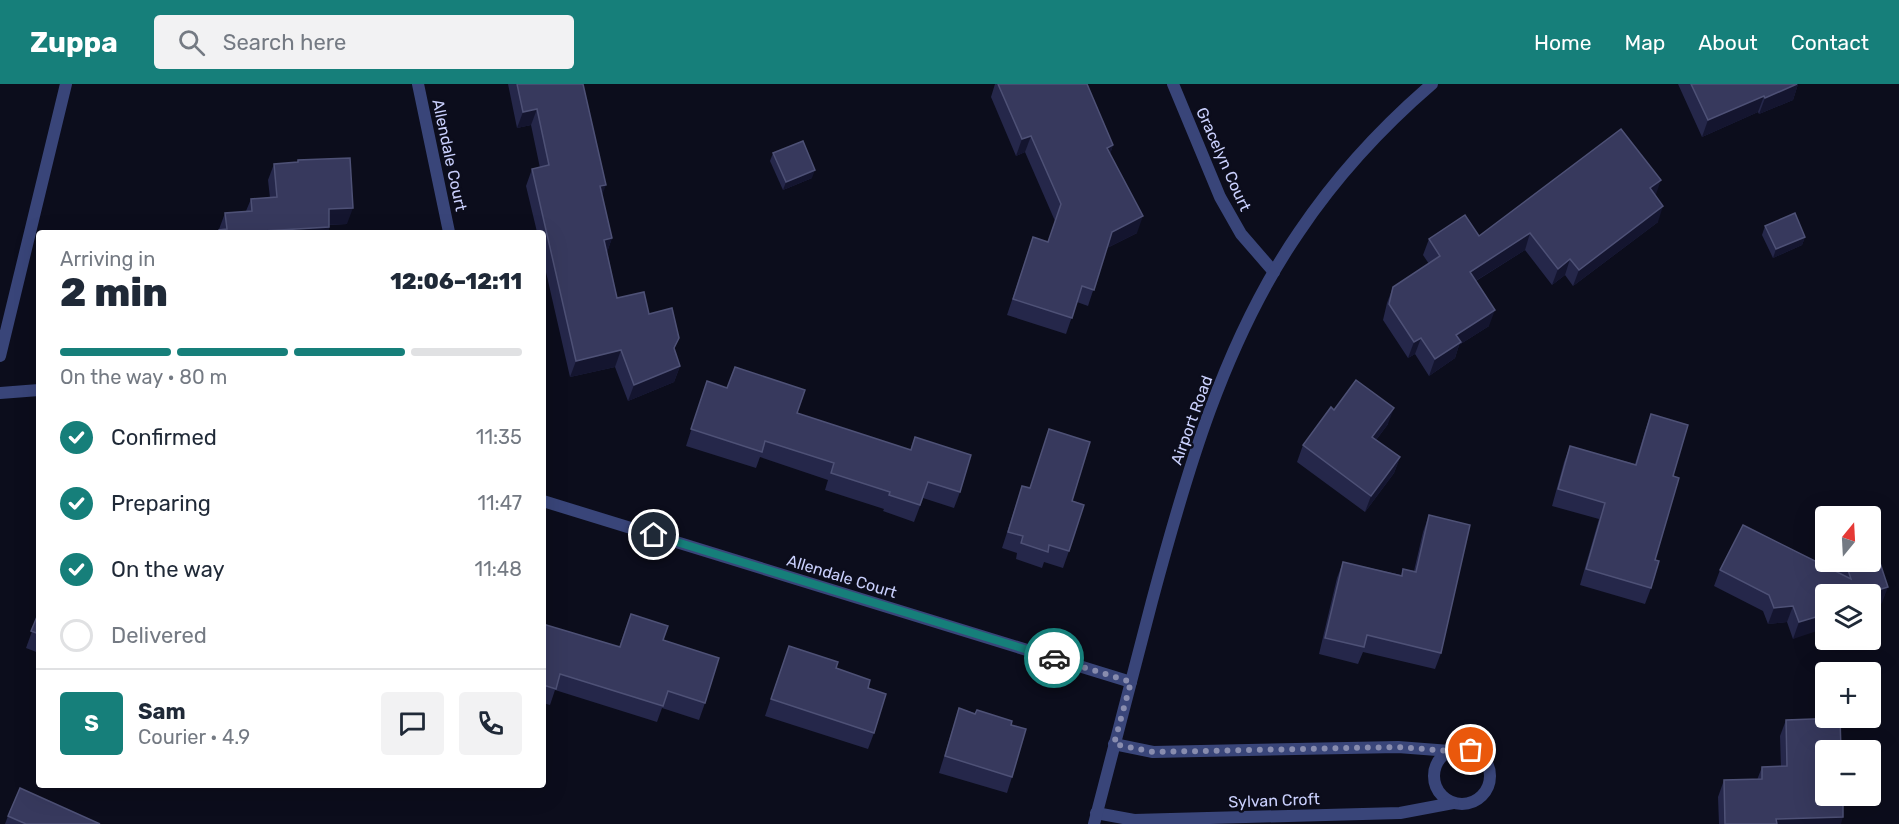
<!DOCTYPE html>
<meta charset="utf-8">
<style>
:root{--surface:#fff;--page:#f2f2f3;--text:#1f2937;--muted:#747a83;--line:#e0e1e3;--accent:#167f7a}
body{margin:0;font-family:Rubik,sans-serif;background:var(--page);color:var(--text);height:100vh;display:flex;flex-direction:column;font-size:22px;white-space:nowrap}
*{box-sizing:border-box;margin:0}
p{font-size:20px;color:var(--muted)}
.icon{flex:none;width:33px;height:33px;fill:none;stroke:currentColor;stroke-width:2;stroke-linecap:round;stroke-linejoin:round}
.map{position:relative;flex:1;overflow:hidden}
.sheet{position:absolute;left:36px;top:146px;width:510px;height:558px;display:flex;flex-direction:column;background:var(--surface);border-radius:6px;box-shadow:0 6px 24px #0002}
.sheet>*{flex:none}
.needle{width:39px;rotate:18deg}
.fabs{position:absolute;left:1815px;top:422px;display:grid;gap:12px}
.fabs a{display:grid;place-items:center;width:66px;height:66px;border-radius:6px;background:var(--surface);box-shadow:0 6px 24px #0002;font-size:30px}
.pin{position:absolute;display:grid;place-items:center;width:51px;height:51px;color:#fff;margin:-26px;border:3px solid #fff;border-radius:50%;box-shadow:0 2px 6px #0007}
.courier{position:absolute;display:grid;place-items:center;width:60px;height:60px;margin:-30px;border:4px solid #167f7a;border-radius:50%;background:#fff;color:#222;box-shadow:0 2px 8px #0007}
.head em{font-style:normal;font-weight:800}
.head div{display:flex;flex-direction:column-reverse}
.head{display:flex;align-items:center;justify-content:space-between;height:102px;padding:0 24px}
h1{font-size:39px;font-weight:800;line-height:45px}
.bar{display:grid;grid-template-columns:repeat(4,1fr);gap:9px 6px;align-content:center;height:72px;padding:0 24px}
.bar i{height:8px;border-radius:4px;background:var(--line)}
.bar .selected{background:var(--accent)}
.bar p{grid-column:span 4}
.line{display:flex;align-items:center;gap:15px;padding:0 24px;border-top:2px solid var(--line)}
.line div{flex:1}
.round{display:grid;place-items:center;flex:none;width:63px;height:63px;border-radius:6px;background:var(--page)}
ol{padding:0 24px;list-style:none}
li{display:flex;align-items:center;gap:18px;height:66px}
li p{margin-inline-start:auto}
li .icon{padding:6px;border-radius:50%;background:var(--accent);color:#fff;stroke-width:4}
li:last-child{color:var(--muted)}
li i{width:33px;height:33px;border:3px solid var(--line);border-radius:50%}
header{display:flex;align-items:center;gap:36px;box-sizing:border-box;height:84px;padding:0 30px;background:var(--accent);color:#fff}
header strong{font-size:28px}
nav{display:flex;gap:33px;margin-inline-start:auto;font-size:21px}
.search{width:420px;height:54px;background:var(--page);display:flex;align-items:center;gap:15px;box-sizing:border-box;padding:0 21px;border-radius:6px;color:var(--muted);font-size:22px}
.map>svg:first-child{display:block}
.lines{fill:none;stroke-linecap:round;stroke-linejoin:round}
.minor{stroke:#394579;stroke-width:12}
.tertiary{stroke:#394579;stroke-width:12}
.wall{fill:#25274a}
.shaded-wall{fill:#14152f}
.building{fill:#37395d;stroke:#4e5176;stroke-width:1.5}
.done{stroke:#888cae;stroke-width:6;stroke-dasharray:0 10.8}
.route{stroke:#167f7a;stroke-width:8}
.labels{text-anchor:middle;stroke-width:5;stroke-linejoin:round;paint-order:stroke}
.street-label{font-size:16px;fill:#cad0fd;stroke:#0c0d1c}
</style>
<header>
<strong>Zuppa</strong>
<div class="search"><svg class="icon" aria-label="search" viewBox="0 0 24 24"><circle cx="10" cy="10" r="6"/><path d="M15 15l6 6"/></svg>Search here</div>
<nav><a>Home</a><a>Map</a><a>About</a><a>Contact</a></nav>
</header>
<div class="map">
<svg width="1899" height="740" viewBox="0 0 1899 740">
<rect width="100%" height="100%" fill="#0c0d1c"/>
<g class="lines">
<!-- minor -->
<g class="minor">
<path d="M418 0 449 148"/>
<path d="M1173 0 1220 113 1241 150 1274 188"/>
<path d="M0 272 66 0"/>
<path d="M0 309 39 306"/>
<path d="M543 417 1131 598"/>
<path d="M1114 660 1153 668 1398 663 1450 667"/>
<circle cx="1462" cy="692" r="28"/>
<path d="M1096 729 1134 736 1400 729 1453 719"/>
</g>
<!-- tertiary -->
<path class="tertiary" d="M1094 740C1113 665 1133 591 1152 517 1186 390 1224 257 1299 148 1336 93 1382 43 1432 0"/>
</g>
<!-- wall -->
<g class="wall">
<path d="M508 0H583L602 111 612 154 607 168 617 214 649 230 674 266 680 282 674 298 628 317 615 283 570 293 543 175V148H537L526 102 532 85 540 84 531 41 517 44Z"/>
<path d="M995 0H1087L1113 61 1110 70 1137 149 1107 164 1088 222 1077 218 1066 250 1007 231 1033 153 1048 158 1055 137 1025 68 1016 72 991 13Z"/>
<path d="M1678 0H1798L1793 16 1759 30 1758 28 1702 53Z"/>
<path d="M773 69 812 94 783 106 770 77Z"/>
<path d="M298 76 347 140 329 141 328 148H218L225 129 246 127 251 115 270 114 268 96 274 80 297 78Z"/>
<path d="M1655 111 1658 138 1573 202 1565 191 1552 201 1525 166 1476 197 1489 242 1459 261 1455 274 1429 292 1415 270 1408 274 1383 236 1387 219 1393 203 1429 180 1423 171 1429 155 1479 152Z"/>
<path d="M1765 142 1805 153 1802 161 1773 174 1762 151Z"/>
<path d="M707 297 797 329 910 366 915 353 960 408 954 424 923 414 914 438 883 427 884 425 825 406 828 396 760 373 756 384 686 362Z"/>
<path d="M1334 326 1388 340 1376 356 1400 373 1394 389 1365 428 1297 378 1303 361Z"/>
<path d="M1651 330 1673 392 1655 476 1651 504 1645 520 1580 501 1599 435 1552 422 1564 378 1570 362 1635 380 1645 347Z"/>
<path d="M1049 345 1072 417 1069 467 1063 484 1044 478 1042 484 1016 475 1017 469 1002 464 1022 402 1030 404Z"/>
<path d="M1429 431 1441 569 1435 585 1363 568 1358 580 1319 570 1337 494 1343 478 1401 491 1403 485 1414 487 1423 448Z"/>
<path d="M1834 477H1870L1882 519 1870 523V510L1793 555 1787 538 1768 540 1763 527 1714 502 1720 486 1837 488Z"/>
<path d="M39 528V569L26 564Z"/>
<path d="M631 530 663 556 705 619 699 636 662 624 657 638 555 606 550 621 543 619V540L619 563Z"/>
<path d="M789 562 836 584 868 604 874 649 868 665 765 632Z"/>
<path d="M959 624 1011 641 1012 693 1007 709 939 689Z"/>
<path d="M1786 636 1841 740H1719L1718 713 1724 696H1757L1762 683H1781L1780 652Z"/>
<path d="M8 732 100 740H5Z"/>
</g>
<!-- shaded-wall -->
<g class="shaded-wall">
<path d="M1797 0H1798L1793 16 1759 30 1765 14Z"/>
<path d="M1764 12 1758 28 1702 53 1708 36Z"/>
<path d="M537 25 531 41 517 44 523 28Z"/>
<path d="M1031 52 1025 68 1016 72 1022 55Z"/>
<path d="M1113 61 1108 77 1107 64Z"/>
<path d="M815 86 812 94 783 106 786 98Z"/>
<path d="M1661 96 1655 113 1650 104Z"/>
<path d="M606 101 600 117V102Z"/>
<path d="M1663 122 1658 138 1573 202 1579 186Z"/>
<path d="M353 124 347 140 323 141 329 125Z"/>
<path d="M1143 132 1137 149 1107 164 1112 148Z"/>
<path d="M329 143 328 148H264V147Z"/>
<path d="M1530 149 1525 166 1464 204 1470 188Z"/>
<path d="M1805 153 1802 161 1773 174 1776 165Z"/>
<path d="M612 154 606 171 604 156Z"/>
<path d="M1570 175 1565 191 1552 201 1558 185Z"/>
<path d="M1495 226 1489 242 1459 261 1455 274 1429 292 1435 275 1456 251Z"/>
<path d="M1421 254 1415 270 1408 274 1414 258Z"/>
<path d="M621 266 615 283 570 293 576 277Z"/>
<path d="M680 282 674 298 628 317 634 301Z"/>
<path d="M1394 324 1388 340 1366 369 1372 353Z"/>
<path d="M1400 373 1394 389 1365 428 1371 412Z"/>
<path d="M1888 503 1882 519 1870 523V510H1865Z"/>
<path d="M1793 522 1787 538 1768 540 1774 524Z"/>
<path d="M1826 530V544L1793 555 1799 538Z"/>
<path d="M1843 733 1841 740H1774L1776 735Z"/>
</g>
<!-- building -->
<g class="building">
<path d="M517 0H583L606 101 600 102 612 154 604 156 617 214 644 208 649 230 672 224 679 254 674 264 680 282 634 301 621 266 576 277 532 85 549 81 537 25 523 28Z"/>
<path d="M998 0H1087L1113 61 1107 64 1143 132 1112 148 1094 206 1082 202 1072 234 1013 215 1033 153 1048 158 1061 120 1031 52 1022 55Z"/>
<path d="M1691 0H1797L1765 14 1764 12 1708 36Z"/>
<path d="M1621 45 1661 96 1650 104 1663 122 1579 186 1570 175 1558 185 1530 149 1470 188 1495 226 1456 251 1461 258 1435 275 1421 254 1414 258 1389 220 1393 203 1440 172 1429 155 1465 131 1479 152Z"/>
<path d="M803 57 815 86 786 98 773 69Z"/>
<path d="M350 74 353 124 329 125V143L264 147V148H219V146L227 145 225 129 252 127 251 115 277 113 274 80 298 78V76Z"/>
<path d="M1795 129 1805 153 1776 165 1765 142Z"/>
<path d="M735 283 805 306 797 329 911 366 915 353 971 371 960 408 928 398 920 421 889 411 890 408 831 389 834 379 765 357 762 368 691 345 707 297 727 304Z"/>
<path d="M1356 296 1394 324 1372 353 1400 373 1371 412 1303 361 1331 323 1334 326Z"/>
<path d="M1651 330 1688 341 1673 392 1679 394 1655 476 1659 477 1651 504 1586 485 1605 419 1558 405 1570 362 1636 381Z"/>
<path d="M1049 345 1090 358 1072 417 1084 421 1069 467 1049 461 1048 468 1021 459 1023 452 1008 448 1022 402 1030 404Z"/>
<path d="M1429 431 1470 441 1441 569 1367 551 1364 563 1325 554 1343 478 1402 492 1403 485 1416 488Z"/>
<path d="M1743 441 1851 495 1845 477H1870V462L1874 461 1888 503 1865 510H1826V530L1799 538 1793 522 1774 524 1769 511 1720 486Z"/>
<path d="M39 528V550L31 547Z"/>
<path d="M631 530 668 542 663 556 719 574 705 619 668 607 663 622 560 590 556 605 543 601V540L620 563Z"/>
<path d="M789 562 838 578 836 584 870 596 868 604 886 610 874 649 771 615Z"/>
<path d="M959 624 975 630 977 626 1012 637 1011 641 1026 645 1012 693 945 672Z"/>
<path d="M1840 634 1841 666H1826V711H1843V733L1776 735 1777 740H1725L1724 696 1762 695V683L1787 682 1786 636Z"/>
<path d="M20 704 100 740H26L8 732Z"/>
</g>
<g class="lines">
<!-- done -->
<path class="done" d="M1054 574 1131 598 1114 660 1153 668 1398 663 1450 667 1460 664 1471 666"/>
<!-- route -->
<path class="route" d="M654 451 1054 574"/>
</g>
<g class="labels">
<!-- street labels -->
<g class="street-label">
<text transform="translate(450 71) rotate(78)" y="6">Allendale Court</text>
<text transform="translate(1224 75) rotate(66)" y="6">Gracelyn Court</text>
<text transform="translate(1191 336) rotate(-70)" y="6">Airport Road</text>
<text transform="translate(842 492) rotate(17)" y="6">Allendale Court</text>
<text transform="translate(1274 716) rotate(-2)" y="6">Sylvan Croft</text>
</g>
</g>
</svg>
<div class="fabs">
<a><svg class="needle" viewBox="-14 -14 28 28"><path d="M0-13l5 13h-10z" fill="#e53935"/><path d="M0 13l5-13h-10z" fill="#747a83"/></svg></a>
<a><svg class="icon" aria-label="layers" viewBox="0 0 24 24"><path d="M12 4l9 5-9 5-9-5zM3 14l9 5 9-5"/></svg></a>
<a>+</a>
<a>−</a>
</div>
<div class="pin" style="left:1471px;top:666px;background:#ea580c"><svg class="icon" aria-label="bag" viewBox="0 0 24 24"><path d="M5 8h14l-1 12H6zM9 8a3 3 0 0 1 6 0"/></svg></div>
<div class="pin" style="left:654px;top:451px;background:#1f2937"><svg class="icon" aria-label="home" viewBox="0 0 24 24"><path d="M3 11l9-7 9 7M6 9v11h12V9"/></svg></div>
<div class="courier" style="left:1054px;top:574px"><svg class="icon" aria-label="car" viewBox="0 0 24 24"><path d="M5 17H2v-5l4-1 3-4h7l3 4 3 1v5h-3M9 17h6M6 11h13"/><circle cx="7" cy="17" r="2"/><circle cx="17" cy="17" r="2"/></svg></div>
<section class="sheet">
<div class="head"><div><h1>2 min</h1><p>Arriving in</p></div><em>12:06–12:11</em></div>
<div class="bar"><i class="selected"></i><i class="selected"></i><i class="selected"></i><i></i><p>On the way · 80 m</p></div>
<ol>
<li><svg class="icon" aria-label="check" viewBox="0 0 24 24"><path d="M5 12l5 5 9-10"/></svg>Confirmed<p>11:35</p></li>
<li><svg class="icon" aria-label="check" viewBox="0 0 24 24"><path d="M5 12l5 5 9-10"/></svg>Preparing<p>11:47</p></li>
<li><svg class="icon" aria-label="check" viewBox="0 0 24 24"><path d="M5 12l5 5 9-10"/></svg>On the way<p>11:48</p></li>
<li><i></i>Delivered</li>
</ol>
<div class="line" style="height:108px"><b class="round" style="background:var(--accent);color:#fff">S</b><div><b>Sam</b><p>Courier · 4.9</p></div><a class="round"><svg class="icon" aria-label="chat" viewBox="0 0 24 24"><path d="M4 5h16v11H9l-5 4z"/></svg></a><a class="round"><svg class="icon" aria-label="phone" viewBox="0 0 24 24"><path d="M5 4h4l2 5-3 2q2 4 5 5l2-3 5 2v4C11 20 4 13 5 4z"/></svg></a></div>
</section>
</div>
